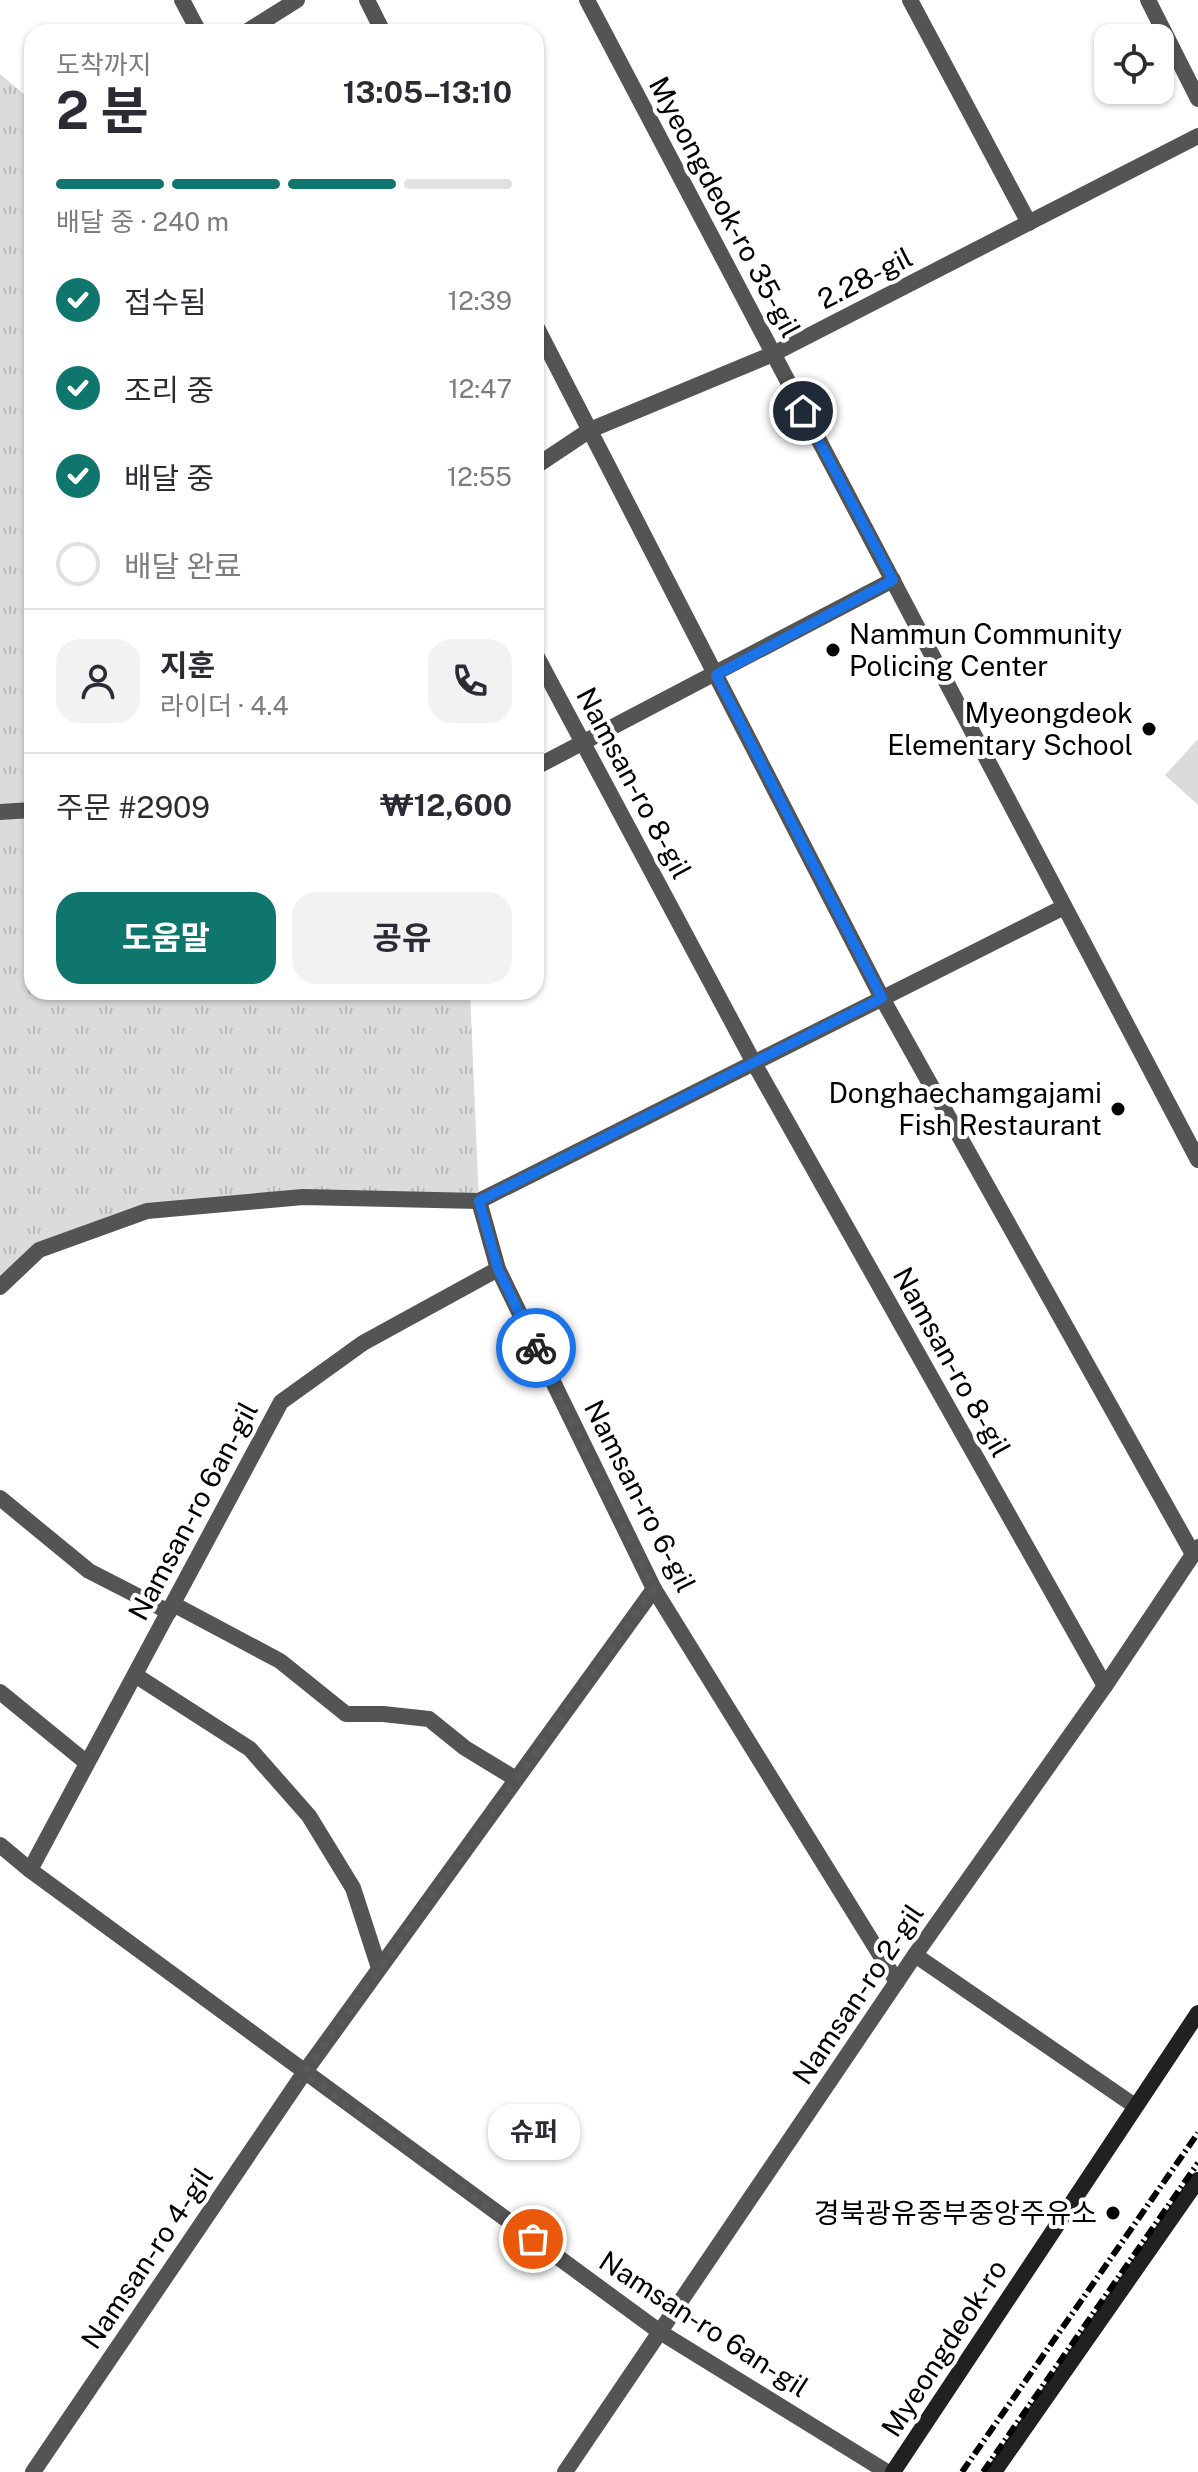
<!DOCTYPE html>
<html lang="ko">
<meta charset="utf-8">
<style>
:root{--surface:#fff;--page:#f2f2f3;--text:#2b2b33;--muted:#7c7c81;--line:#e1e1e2;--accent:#0f766e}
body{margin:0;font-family:"Public Sans","Noto Sans KR",sans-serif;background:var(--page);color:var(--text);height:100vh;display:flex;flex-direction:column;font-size:30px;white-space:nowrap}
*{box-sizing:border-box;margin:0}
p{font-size:26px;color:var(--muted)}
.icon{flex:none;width:44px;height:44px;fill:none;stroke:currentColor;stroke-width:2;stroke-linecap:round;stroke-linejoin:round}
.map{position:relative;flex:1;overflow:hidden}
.sheet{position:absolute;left:24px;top:24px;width:520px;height:976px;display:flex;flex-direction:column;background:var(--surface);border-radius:24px;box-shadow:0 2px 6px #0004}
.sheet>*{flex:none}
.tools{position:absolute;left:1094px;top:24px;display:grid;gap:16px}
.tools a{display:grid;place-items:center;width:80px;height:80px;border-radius:16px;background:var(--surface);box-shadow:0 2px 6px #0004;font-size:40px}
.pin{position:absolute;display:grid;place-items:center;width:68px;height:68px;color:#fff;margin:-34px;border:4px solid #fff;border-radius:50%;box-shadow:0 2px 8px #0007}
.courier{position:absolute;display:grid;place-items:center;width:80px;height:80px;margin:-40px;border:6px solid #1a73e8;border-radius:50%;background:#fff;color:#222;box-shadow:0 2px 10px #0007}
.bubble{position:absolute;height:56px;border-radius:24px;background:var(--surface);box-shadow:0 2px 6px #0004;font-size:26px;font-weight:700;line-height:56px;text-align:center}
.head em{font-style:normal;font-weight:700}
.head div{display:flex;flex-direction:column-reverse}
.head{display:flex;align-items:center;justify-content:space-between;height:136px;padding:0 32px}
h1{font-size:52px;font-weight:700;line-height:60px}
.bar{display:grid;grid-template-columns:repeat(4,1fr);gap:12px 8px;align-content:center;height:96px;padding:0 32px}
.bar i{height:10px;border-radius:6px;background:var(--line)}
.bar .on{background:var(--accent)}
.bar p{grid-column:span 4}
.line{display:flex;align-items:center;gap:20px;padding:0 32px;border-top:2px solid var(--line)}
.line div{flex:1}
.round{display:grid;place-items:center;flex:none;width:84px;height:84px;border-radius:24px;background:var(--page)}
ol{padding:0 32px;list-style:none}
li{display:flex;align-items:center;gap:24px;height:88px}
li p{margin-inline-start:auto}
li .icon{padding:8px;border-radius:50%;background:var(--accent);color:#fff;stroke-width:4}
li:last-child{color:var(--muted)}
li i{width:44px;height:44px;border:4px solid var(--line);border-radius:50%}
.button{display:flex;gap:16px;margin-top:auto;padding:16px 32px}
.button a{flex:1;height:92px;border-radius:24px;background:var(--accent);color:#fff;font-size:32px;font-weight:700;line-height:92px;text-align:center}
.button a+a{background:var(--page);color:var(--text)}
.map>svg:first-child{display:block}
.grass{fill:url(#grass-tufts)}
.pitch{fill:#dbdbdb}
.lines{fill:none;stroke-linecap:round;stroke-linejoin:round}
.minor{stroke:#545454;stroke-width:16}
.tertiary{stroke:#545454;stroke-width:16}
.secondary{stroke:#212121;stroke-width:16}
.rail{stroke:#000;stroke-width:6;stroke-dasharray:12 4 2 4;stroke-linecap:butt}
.done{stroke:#595959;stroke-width:8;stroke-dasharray:0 14.4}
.route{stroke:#1a73e8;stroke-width:10}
.poi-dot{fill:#000;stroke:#fff;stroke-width:3}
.labels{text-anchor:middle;stroke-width:8;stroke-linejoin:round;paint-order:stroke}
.street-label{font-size:28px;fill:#000;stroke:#fff}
.poi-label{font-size:28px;fill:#000;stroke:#fff;text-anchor:end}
</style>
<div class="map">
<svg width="1198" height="2472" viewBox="0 0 1198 2472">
<defs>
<pattern id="grass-tufts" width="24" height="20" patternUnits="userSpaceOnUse" patternTransform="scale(2)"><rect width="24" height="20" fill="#dbdbdb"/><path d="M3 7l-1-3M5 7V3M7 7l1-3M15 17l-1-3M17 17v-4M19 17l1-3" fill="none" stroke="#bababa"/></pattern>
</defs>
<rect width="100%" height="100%" fill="#fff"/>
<!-- grass -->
<path class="grass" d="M0 74 32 101V992H470L479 1201 303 1197 147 1211 39 1250 0 1287Z"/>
<!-- pitch -->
<path class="pitch" d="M1198 739V805L1165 775Z"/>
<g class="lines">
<!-- minor -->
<g class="minor">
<path d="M182 0 199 32"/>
<path d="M367 0 383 32"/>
<path d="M910 0 1029 223"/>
<path d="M1148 0 1198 99"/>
<path d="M246 32 297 0"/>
<path d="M536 326 882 998 1193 1554"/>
<path d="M536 466 590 430 773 354 1198 136"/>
<path d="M536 655 754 1063 1105 1686"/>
<path d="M536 767 893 580"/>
<path d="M0 812 32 810"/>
<path d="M479 1201 498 1269 654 1589 897 1982"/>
<path d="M0 1287 39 1250 147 1211 303 1197 479 1201 1064 907"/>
<path d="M0 1498 89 1571 169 1612"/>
<path d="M173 1604 280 1661 346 1714H383L429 1719 465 1748 516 1779"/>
<path d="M135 1675 250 1749 309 1816 353 1888 379 1968"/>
<path d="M0 1692 87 1763"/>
<path d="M0 1845 30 1870 660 2332 887 2472"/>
<path d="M30 1870 281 1402 363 1343 498 1269"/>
<path d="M915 1955 1135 2106"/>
<path d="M33 2472 304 2073 654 1589"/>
<path d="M565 2472 915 1955 1105 1686 1198 1547"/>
</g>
<!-- tertiary -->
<path class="tertiary" d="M587 0 1198 1160"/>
<!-- secondary -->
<g class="secondary">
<path d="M893 2472 1198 2013"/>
<path d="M994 2472 1198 2180"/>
</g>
<!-- rail -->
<g class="rail">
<path d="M962 2472 1198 2133"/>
<path d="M983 2472 1198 2163"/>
</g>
</g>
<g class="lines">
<!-- done -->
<path class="done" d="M533 2239 304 2073 654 1589 536 1348"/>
<!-- route -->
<path class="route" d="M536 1348 498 1269 479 1201 882 998 716 675 893 580 803 411"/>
</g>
<!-- markers -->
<g class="poi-dot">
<circle cx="833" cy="650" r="8"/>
<circle cx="1149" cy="729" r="8"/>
<circle cx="1118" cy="1109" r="8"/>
<circle cx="1113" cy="2213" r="8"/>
</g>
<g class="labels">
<!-- street labels -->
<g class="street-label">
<text transform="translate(725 207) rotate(62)" y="10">Myeongdeok-ro 35-gil</text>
<text transform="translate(865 278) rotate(-27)" y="10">2.28-gil</text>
<text transform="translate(634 783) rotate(62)" y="10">Namsan-ro 8-gil</text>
<text transform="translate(952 1362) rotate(61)" y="10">Namsan-ro 8-gil</text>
<text transform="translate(640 1496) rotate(63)" y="10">Namsan-ro 6-gil</text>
<text transform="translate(193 1511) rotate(-62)" y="10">Namsan-ro 6an-gil</text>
<text transform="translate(858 1994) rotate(-56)" y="10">Namsan-ro 2-gil</text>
<text transform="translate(147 2258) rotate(-56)" y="10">Namsan-ro 4-gil</text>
<text transform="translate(704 2324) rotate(33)" y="10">Namsan-ro 6an-gil</text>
<text transform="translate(944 2348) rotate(-57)" y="10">Myeongdeok-ro</text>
</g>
<!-- poi labels -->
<g class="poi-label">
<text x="849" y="644" text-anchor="start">Nammun Community<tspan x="849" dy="32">Policing Center</tspan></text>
<text x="1133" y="723">Myeongdeok<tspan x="1133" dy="32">Elementary School</tspan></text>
<text x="1102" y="1103">Donghaechamgajami<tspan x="1102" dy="32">Fish Restaurant</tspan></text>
<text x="1097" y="2223">경북광유중부중앙주유소</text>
</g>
</g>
</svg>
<div class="tools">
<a><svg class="icon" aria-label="locate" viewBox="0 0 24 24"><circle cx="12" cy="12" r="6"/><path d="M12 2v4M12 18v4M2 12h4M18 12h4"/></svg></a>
</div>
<div class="pin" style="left:533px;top:2239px;background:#ea580c"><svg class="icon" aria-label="bag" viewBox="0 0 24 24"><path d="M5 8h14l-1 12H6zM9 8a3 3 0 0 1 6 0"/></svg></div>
<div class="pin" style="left:803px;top:411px;background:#1f2937"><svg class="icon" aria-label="home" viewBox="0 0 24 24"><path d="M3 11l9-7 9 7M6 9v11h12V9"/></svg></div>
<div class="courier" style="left:536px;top:1348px"><svg class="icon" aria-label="bike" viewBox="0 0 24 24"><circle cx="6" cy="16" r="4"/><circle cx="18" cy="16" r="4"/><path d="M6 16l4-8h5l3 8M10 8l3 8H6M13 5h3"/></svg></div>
<div class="bubble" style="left:488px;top:2104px;width:92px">슈퍼</div>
<section class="sheet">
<div class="head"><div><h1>2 분</h1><p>도착까지</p></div><em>13:05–13:10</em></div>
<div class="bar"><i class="on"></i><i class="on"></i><i class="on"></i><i></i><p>배달 중 · 240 m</p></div>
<ol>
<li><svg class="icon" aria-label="check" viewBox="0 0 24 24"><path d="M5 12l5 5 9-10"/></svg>접수됨<p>12:39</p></li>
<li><svg class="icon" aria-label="check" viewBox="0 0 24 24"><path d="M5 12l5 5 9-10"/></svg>조리 중<p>12:47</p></li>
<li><svg class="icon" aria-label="check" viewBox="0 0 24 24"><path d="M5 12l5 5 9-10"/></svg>배달 중<p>12:55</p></li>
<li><i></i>배달 완료</li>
</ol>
<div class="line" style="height:144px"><a class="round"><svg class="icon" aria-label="person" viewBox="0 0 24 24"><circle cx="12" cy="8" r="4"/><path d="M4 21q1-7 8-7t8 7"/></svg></a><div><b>지훈</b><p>라이더 · 4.4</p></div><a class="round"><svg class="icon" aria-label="phone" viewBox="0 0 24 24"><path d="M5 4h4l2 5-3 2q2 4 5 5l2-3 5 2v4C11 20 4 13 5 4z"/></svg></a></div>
<div class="line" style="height:104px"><div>주문 #2909</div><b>₩12,600</b></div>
<div class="button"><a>도움말</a><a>공유</a></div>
</section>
</div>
